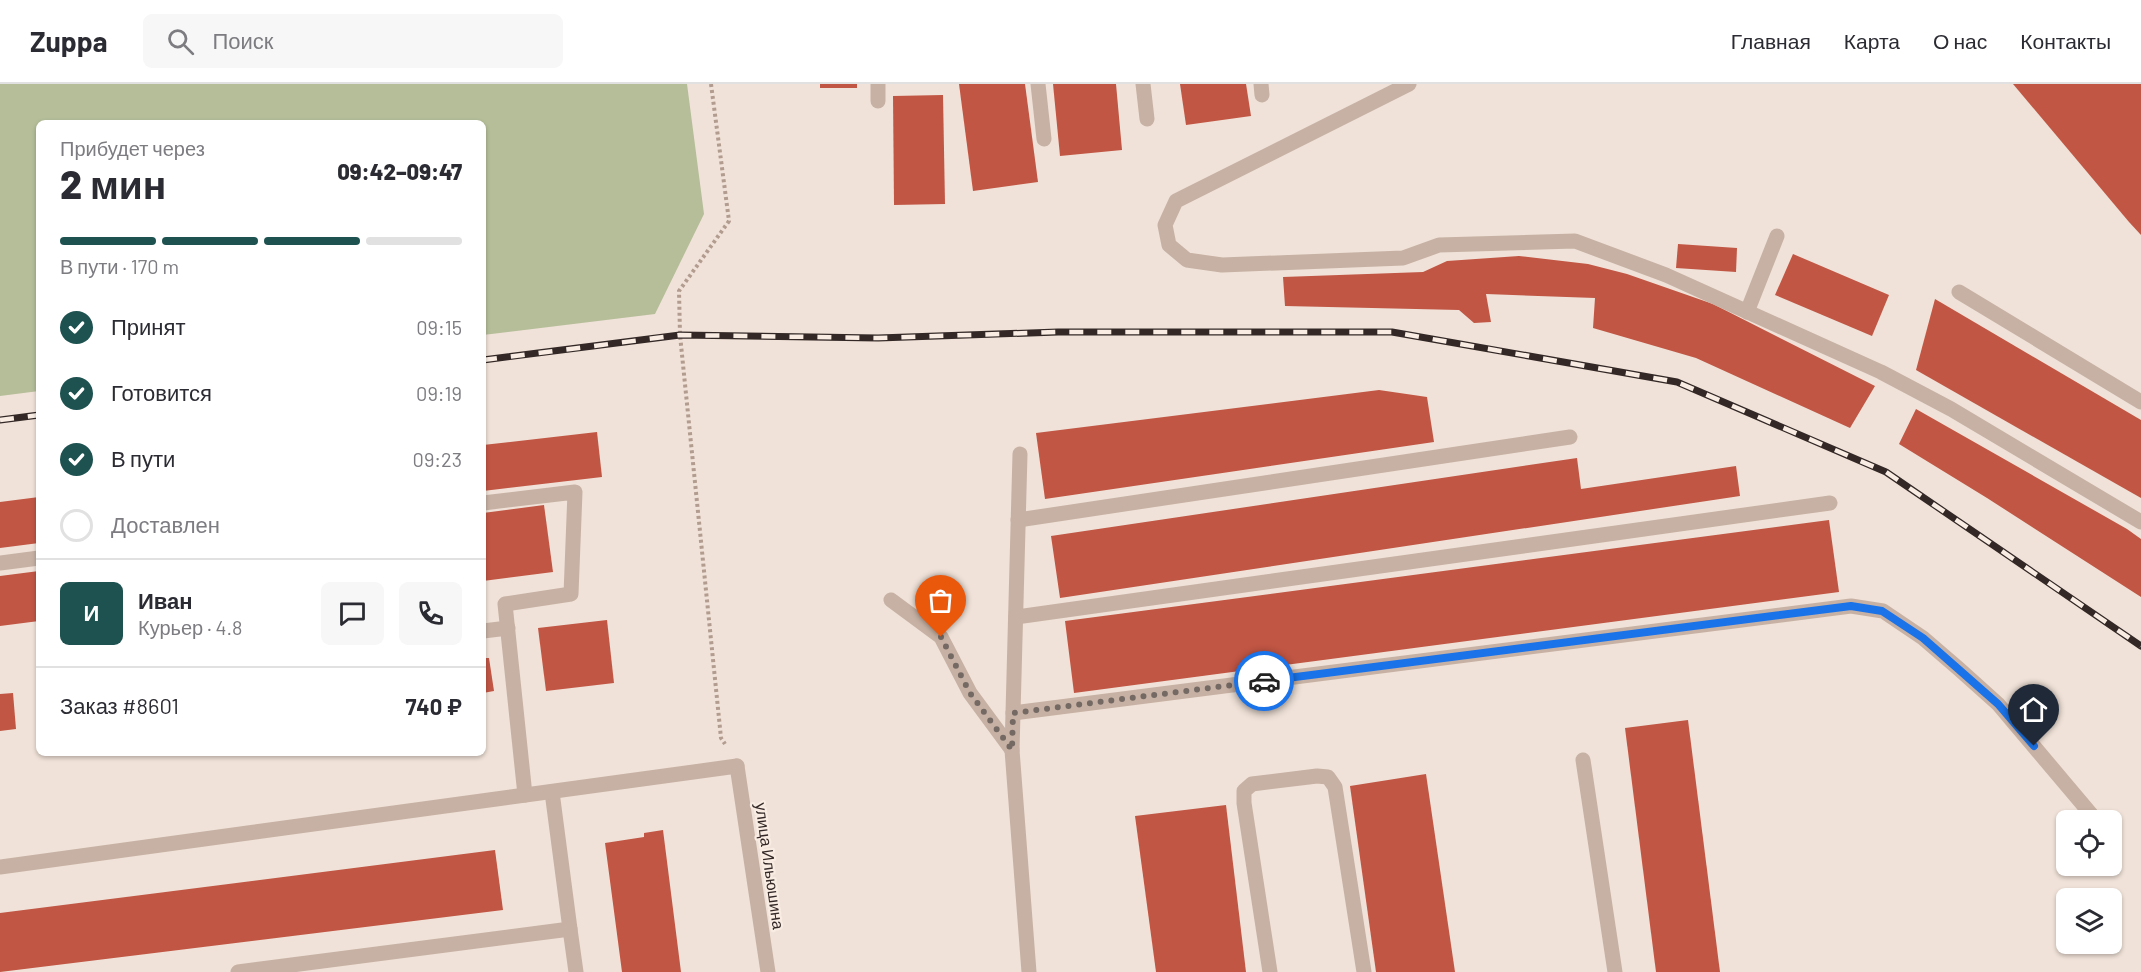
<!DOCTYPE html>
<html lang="ru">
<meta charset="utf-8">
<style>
:root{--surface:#fff;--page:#f7f7f7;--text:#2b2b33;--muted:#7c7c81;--line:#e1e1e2;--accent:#1d5250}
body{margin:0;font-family:Barlow,sans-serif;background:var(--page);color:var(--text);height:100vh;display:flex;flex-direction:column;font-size:22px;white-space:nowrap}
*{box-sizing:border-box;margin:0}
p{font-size:20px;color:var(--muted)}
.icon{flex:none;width:33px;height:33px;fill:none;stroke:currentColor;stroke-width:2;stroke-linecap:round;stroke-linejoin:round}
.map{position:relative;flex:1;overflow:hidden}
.details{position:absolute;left:36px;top:36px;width:450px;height:636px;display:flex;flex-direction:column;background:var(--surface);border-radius:9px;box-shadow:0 2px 4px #0004}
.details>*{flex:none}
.tools{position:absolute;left:2056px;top:726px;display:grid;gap:12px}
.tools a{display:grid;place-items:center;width:66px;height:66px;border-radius:9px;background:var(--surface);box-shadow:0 2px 4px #0004;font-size:30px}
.pin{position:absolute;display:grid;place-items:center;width:51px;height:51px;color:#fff;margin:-62px -26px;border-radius:50% 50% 50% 0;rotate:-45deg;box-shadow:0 0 6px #0007}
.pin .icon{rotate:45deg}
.courier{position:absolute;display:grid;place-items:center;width:60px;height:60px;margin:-30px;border:4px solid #1a73e8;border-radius:50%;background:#fff;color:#222;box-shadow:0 2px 8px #0007}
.headline em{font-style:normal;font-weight:800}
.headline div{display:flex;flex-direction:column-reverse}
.headline{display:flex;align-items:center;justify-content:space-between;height:102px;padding:0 24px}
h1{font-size:39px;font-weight:800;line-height:45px}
.bar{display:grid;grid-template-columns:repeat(4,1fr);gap:9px 6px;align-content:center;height:72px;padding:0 24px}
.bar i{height:8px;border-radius:4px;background:var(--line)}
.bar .current{background:var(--accent)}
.bar p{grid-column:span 4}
.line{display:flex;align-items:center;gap:15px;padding:0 24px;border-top:2px solid var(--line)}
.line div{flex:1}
.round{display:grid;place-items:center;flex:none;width:63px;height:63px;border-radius:9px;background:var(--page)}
ol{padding:0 24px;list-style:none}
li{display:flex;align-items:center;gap:18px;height:66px}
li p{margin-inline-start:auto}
li .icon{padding:6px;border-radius:50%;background:var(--accent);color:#fff;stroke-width:4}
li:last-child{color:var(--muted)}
li i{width:33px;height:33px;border:3px solid var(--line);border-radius:50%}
header{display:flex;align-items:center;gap:36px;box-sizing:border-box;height:84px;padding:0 30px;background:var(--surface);border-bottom:2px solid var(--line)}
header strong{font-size:28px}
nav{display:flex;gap:33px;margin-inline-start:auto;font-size:21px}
.search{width:420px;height:54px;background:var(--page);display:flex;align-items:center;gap:15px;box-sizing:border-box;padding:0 21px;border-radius:9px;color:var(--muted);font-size:22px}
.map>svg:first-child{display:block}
.green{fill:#b5be99}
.building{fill:#c15644}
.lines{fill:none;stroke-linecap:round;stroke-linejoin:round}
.path{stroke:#b29b8f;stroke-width:4;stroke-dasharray:3 3;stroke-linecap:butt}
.service{stroke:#c7b1a4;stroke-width:15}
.minor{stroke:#c7b1a4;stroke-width:15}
.rail-casing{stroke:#332826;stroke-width:7}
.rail{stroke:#f8ece3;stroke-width:4.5;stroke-dasharray:14;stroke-linecap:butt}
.done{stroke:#756964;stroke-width:6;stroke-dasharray:0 10.8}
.route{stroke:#1a73e8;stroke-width:8}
.labels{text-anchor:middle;stroke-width:4.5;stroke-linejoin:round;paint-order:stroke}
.street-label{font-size:16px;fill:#332826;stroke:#f8ece3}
</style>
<header>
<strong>Zuppa</strong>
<div class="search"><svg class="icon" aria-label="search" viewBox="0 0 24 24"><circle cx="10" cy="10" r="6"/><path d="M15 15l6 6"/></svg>Поиск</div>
<nav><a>Главная</a><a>Карта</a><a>О нас</a><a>Контакты</a></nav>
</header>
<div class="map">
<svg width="2141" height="888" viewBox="0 0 2141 888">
<rect width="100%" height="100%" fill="#f0e2d8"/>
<!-- green -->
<path class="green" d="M0 0H687L704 130 655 230 483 251V39H39V307L0 312Z"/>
<!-- building -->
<g class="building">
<rect x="820" y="0" width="37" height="4"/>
<path d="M959 0H1025L1038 98 973 107Z"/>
<path d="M1053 0H1116L1122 66 1060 72Z"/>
<path d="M1180 0H1246L1251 32 1186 41Z"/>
<path d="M2013 0H2141V151L2129 138Z"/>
<path d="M943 11 945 120 894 121 893 12Z"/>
<path d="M1678 160 1737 164 1736 188 1676 184Z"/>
<path d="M1793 170 1889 211 1872 252 1775 211Z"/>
<path d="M1519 172 1588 180 1627 190 1713 220 1875 302 1850 344 1696 274 1593 244 1595 214 1486 210 1491 238 1474 239 1459 226 1285 222 1283 193 1423 188 1447 177Z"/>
<path d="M1935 215 2141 336V414L1916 286Z"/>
<path d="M1379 306 1427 313 1434 358 1045 415 1036 349Z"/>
<path d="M1916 325 2127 445 2141 455V513L1987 414 1899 360Z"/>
<path d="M597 348 602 393 483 407V361Z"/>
<path d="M1577 374 1581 405 1736 382 1740 412 1060 514 1051 452Z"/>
<path d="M39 413V459L0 464V418Z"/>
<path d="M544 421 553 488 483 497V429Z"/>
<path d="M1829 436 1839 508 1074 609 1065 537Z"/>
<path d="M39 487V537L0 542V492Z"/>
<path d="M607 536 614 599 546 607 538 544Z"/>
<path d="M483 574H489L494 607 483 609Z"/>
<path d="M13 609 16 645 0 647V610Z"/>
<path d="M1688 636 1720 888H1656L1625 644Z"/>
<path d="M1426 690 1455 888H1376L1350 702Z"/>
<path d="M1226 721 1246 888H1156L1135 732Z"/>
<path d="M663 746 681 888H622L605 759 644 753V749Z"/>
<path d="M495 766 503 826 0 888V829Z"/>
</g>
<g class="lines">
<!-- path -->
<path class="path" d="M711 0 729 137 679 207 680 251 721 654 725 660"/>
<!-- service -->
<g class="service">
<path d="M878 0V17"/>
<path d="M1038 0 1044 55"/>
<path d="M1143 0 1147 35"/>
<path d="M1261 0 1262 11"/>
<path d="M1409 0 1176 117 1165 141 1169 161 1187 176 1222 181 1403 174 1439 161 1575 157 1666 191 1881 288 1951 325 2141 438"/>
<path d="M1959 208 2141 318"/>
<path d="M1747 228 1777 152"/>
<path d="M1020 370 1012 666 1029 888"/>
<path d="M483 419 575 408 571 510 505 520 525 711"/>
<path d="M1018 436 1570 353"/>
<path d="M0 479 39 474"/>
<path d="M891 516 941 553 970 609 1012 666"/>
<path d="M1016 533 1830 419"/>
<path d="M483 547 508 544"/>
<path d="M1013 629 1851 522 1883 527 1923 554 1959 585 1998 620 2096 736"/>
<path d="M1583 676 1615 888"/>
<path d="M552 708 570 845"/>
<path d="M0 783 737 682"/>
<path d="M238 888 570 845 576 888"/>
<path d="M1270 888 1244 719V707L1252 700 1317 692 1328 693 1335 703 1364 888"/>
</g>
<!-- minor -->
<path class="minor" d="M737 682 768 888"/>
<defs>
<g id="rail">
<path d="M483 276 680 251 878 254 1058 248H1392L1677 298 1886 388 2141 562"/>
<path d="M0 336 39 331"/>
</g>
</defs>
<!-- rail casing -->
<use href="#rail" class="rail-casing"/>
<!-- rail -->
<use href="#rail" class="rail"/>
</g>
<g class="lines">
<!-- done -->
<path class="done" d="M941 553 970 609 1012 666 1013 629 1264 597"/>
<!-- route -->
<path class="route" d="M1264 597 1851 522 1882 527 1923 554 1998 620 2034 662"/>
</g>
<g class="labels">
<!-- street labels -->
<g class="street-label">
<text transform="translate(770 782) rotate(82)" y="6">улица Ильюшина</text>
</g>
</g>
</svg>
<div class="tools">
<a><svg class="icon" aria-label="locate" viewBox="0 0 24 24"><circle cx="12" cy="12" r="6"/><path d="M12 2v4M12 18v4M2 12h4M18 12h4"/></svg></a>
<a><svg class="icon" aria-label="layers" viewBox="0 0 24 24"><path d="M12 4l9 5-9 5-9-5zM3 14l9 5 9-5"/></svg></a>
</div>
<div class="pin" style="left:941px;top:553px;background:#ea580c"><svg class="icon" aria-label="bag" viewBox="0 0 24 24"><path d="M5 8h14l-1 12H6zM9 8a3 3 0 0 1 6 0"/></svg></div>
<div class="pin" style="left:2034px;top:662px;background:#1f2937"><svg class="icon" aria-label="home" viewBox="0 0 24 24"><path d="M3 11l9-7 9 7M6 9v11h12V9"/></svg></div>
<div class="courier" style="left:1264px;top:597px"><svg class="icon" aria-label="car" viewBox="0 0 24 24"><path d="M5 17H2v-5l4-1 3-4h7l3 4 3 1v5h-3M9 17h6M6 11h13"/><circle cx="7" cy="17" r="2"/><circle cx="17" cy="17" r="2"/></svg></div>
<section class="details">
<div class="headline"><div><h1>2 мин</h1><p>Прибудет через</p></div><em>09:42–09:47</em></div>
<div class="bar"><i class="current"></i><i class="current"></i><i class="current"></i><i></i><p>В пути · 170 m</p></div>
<ol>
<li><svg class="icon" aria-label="check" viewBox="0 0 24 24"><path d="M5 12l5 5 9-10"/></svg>Принят<p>09:15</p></li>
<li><svg class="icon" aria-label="check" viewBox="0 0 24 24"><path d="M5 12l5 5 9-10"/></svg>Готовится<p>09:19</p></li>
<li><svg class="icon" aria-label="check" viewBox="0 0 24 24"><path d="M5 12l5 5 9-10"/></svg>В пути<p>09:23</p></li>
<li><i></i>Доставлен</li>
</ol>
<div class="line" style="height:108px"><b class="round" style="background:var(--accent);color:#fff">И</b><div><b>Иван</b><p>Курьер · 4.8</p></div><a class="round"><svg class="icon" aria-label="chat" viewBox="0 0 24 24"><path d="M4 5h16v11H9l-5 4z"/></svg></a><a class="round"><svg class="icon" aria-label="phone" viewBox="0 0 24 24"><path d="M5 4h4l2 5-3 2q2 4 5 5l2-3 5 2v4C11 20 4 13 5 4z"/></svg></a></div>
<div class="line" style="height:78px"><div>Заказ #8601</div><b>740 ₽</b></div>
</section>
</div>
